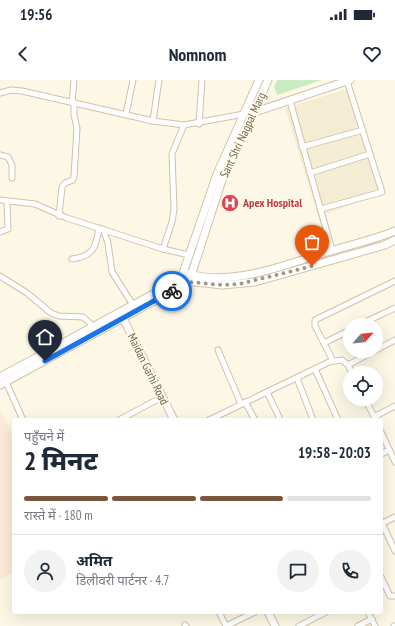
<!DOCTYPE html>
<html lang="hi">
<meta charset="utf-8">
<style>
:root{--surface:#fff;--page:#f2f2f3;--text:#1f2937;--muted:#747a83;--line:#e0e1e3;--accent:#7a563f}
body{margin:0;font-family:"PT Sans Narrow","Noto Sans Devanagari",sans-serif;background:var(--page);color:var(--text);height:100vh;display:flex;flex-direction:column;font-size:15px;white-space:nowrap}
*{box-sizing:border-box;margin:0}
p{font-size:13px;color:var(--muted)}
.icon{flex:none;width:22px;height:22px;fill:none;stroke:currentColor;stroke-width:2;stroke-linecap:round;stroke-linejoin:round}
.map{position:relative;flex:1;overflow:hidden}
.side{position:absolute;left:12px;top:338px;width:371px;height:196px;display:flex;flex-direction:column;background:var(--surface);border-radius:4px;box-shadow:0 4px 16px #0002}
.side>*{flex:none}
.needle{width:26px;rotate:63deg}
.controls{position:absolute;left:343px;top:238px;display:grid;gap:8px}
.controls a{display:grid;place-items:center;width:40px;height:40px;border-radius:50%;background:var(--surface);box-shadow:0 4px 16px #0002;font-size:20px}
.pin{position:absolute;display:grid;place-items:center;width:34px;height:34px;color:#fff;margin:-41px -17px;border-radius:50% 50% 50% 0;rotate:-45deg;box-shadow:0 0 4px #0007}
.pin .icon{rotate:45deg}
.courier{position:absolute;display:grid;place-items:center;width:40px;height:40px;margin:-20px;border:3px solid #1a73e8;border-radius:50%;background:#fff;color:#222;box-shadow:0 1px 5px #0007}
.overview em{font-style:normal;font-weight:800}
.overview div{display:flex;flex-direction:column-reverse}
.overview{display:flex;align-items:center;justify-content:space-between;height:68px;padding:0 12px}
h1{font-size:26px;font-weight:800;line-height:30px}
.bar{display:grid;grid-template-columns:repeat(4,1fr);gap:6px 4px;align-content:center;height:48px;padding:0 12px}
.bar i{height:5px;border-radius:3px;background:var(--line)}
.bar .on{background:var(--accent)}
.bar p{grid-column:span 4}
.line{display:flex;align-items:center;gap:10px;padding:0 12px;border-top:1px solid var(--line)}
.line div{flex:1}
.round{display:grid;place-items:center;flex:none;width:42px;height:42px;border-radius:21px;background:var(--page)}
.status{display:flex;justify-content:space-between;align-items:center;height:28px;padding:0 20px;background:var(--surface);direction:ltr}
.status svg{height:11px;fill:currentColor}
header{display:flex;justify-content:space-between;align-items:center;height:52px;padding:0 12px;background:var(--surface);font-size:18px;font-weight:800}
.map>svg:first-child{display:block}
.residential{fill:#f5ecd4}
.commercial{fill:#fdebd9}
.green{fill:#cbebc3}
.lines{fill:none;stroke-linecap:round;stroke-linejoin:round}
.street-casing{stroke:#cfc2ab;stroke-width:7}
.secondary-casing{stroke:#d2c3a8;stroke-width:9}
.street{stroke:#fff;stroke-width:5}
.secondary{stroke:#fff;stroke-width:7}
.done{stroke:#a59780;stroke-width:4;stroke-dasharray:0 7.2}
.route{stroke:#1a73e8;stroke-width:5}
.labels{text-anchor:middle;stroke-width:3.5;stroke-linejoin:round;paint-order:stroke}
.street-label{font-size:12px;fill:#76634a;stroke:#fffbec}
.health-label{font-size:12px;font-weight:bold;fill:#be3a42;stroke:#fffbec;text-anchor:start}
</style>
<div class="status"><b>19:56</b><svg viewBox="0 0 49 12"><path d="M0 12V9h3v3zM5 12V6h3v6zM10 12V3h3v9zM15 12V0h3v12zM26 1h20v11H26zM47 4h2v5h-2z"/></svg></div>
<header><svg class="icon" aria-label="back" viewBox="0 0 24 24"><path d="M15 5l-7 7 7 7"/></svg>Nomnom<svg class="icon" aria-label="heart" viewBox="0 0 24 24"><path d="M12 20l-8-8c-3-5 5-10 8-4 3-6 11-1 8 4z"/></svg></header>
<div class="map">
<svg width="395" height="546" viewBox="0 0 395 546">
<rect width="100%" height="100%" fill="#fdf8e5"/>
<!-- residential -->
<path class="residential" d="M351 8 383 113 325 134 332 160 326 162 285 28Z"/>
<!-- commercial -->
<path class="commercial" d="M0 329 14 358V492L0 500Z"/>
<!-- green -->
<path class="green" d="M277 0H322L277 15 274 7Z"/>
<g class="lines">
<defs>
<g id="street">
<path d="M0 13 11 10 22 11 153 41 184 45 244 34"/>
<path d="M290 21 332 170"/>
<path d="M72 22 74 0"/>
<path d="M126 34 133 0"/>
<path d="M153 41 159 0"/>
<path d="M199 44 202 0"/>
<path d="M302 67 363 50"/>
<path d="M0 75 8 77 12 85V98"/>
<path d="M310 93 370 74"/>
<path d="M0 120 35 124 67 138 163 169 189 175"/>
<path d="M321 129 382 112 347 1"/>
<path d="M59 136 62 107 65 103 73 100 74 96 77 48 74 35V22"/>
<path d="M103 149 108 163 112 192 133 225"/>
<path d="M0 152 8 149 7 121"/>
<path d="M163 169 172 142 174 129 172 74 184 45"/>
<path d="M72 179C94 176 96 167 99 148"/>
<path d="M0 196 27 213 51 233 59 236 83 237 93 246"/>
<path d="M359 245 395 228"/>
<path d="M324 263 350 250"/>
<path d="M218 270 241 324"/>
<path d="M376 270 395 260"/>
<path d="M333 281 315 246V240L395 201"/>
<path d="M348 285 374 271"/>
<path d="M315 289 338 340"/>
<path d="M297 298 313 340"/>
<path d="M6 302 23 340"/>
<path d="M267 312 279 337"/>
<path d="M365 319 376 340"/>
<path d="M245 322 255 340"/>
<path d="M374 337 395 326"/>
<path d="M119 340 162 317"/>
<path d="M209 340 329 282 342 280 348 285 352 293"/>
<path d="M381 352 395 382"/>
<path d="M381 374 389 370"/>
<path d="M381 441 395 471"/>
<path d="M381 444 395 437"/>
<path d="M381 497 390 516H395"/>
<path d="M219 532 226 546"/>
<path d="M368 532 375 546"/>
<path d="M185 545 186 546"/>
<path d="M226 546 255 532"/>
<path d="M299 546 326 532"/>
<path d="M358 546 372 539"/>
<path d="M394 546H395"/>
</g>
<g id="secondary">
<path d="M252 33 350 0"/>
<path d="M188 194C236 207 285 184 331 171 352 164 374 160 395 151"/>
<path d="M186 201 222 205 255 202 385 165 395 160"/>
<path d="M123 238 174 340"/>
<path d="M0 297 181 199 217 94 259 0"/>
<path d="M0 305 189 202 223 97 268 0"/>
<path d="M268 532 275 546"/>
</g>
</defs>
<!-- street casing -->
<use href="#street" class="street-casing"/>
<!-- secondary casing -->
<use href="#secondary" class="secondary-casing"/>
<!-- street -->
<use href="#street" class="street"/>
<!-- secondary -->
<use href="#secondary" class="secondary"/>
</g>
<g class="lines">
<!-- done -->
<path class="done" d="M172 211 189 202 222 205 240 204 312 186"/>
<!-- route -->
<path class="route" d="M45 281 172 211"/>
</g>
<!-- icons -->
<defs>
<symbol id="hospital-disc" viewBox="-11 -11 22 22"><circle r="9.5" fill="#e0444e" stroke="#fffbec"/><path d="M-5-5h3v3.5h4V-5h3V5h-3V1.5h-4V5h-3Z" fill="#fff"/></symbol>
</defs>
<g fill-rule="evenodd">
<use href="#hospital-disc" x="220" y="113" width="20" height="20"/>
</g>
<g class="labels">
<!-- street labels -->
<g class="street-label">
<text transform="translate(243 55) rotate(-65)" y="4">Sant Shri Nagpal Marg</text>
<text transform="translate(148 289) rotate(64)" y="4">Maidan Garhi Road</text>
</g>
<!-- health labels -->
<g class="health-label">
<text x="243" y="127">Apex Hospital</text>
</g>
</g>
</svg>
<div class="controls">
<a><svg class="needle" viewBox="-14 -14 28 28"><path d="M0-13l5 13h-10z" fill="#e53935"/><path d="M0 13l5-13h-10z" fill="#747a83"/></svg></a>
<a><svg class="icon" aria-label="locate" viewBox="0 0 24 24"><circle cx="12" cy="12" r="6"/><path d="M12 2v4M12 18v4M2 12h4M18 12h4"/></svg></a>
</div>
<div class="pin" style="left:312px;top:186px;background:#ea580c"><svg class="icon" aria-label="bag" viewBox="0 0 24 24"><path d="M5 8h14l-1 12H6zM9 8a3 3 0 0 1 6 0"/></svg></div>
<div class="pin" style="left:45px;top:281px;background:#1f2937"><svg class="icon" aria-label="home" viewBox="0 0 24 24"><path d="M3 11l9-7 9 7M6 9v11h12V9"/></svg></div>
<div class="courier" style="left:172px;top:211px"><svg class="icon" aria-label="bike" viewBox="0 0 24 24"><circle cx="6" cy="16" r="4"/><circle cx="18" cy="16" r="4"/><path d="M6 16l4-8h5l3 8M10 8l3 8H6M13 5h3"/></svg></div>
<section class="side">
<div class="overview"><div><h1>2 मिनट</h1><p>पहुँचने में</p></div><em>19:58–20:03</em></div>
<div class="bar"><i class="on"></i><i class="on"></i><i class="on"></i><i></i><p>रास्ते में · 180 m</p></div>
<div class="line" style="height:72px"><a class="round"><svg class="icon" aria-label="person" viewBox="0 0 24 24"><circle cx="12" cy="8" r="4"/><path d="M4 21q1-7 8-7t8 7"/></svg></a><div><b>अमित</b><p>डिलीवरी पार्टनर · 4.7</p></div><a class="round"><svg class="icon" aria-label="chat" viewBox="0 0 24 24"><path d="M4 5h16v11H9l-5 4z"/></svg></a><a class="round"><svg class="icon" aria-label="phone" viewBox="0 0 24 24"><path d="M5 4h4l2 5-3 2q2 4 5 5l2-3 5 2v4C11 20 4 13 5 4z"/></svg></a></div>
</section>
</div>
